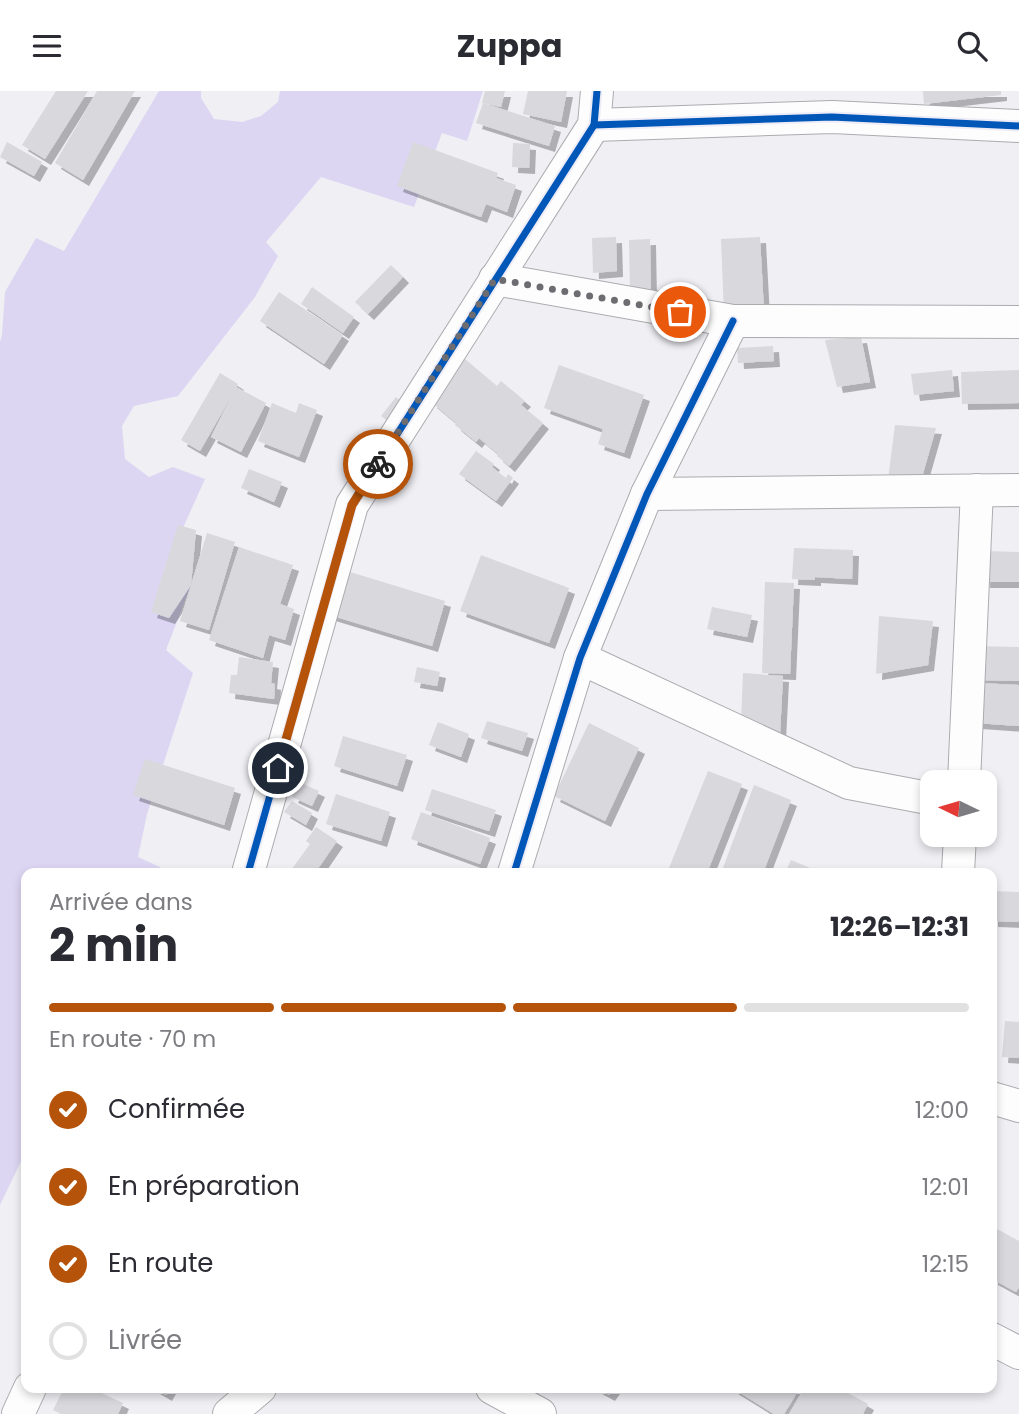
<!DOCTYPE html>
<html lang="fr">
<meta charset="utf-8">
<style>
:root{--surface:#fff;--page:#f2f2f3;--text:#2b2b33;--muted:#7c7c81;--line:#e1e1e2;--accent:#b45309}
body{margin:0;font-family:Poppins,sans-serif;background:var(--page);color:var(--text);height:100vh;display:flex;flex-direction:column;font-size:26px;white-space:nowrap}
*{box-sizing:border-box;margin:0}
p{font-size:23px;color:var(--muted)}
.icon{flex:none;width:38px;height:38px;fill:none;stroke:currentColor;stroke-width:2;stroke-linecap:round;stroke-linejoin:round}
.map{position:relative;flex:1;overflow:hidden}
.side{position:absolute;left:21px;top:777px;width:976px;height:525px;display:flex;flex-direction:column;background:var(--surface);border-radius:14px;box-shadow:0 4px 10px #0003}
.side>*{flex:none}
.needle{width:46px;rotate:275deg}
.buttons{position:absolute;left:920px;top:679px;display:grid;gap:14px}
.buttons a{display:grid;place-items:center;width:77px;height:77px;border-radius:14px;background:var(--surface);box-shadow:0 4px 10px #0003;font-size:35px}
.pin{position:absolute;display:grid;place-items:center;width:60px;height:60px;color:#fff;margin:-30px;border:4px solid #fff;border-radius:50%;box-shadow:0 2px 7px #0007}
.courier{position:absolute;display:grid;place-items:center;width:70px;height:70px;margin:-35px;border:5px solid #b45309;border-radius:50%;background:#fff;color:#222;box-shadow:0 2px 9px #0007}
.headline em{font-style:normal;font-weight:700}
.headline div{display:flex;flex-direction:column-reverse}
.headline{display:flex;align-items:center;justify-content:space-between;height:119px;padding:0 28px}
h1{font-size:46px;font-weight:700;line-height:52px}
.bar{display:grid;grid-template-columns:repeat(4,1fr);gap:10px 7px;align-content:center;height:84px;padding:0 28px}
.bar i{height:9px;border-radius:5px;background:var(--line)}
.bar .selected{background:var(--accent)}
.bar p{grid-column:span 4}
ol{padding:0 28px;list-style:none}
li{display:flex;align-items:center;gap:21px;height:77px}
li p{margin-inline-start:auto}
li .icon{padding:7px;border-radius:50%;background:var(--accent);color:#fff;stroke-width:4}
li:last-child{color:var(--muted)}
li i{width:38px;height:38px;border:4px solid var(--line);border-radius:50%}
header{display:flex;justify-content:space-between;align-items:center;height:91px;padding:0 28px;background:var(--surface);font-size:32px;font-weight:700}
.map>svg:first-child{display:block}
.green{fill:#dcd6f3}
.building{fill:#d9d8dc;filter:url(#shadow)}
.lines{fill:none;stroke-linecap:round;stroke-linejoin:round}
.minor-casing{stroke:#acabb0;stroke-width:34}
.minor{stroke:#fdfdfd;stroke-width:32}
.cycleway-casing{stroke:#eeecf7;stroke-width:11}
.cycleway{stroke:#0057b8;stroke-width:7}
.done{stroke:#6c6c71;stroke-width:7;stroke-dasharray:0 12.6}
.route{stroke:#b45309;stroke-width:9}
</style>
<header><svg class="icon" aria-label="menu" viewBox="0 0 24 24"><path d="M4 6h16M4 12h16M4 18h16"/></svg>Zuppa<svg class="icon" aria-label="search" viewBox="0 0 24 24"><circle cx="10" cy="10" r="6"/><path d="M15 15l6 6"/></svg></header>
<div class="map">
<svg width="1019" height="1323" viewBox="0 0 1019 1323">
<defs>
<filter id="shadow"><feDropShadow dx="6" dy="6" stdDeviation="0" flood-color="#0004"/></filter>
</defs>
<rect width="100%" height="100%" fill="#efeff4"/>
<!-- green -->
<path class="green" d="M159 0H201V7L214 28 242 31 261 25 278 11 280 0H483L467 50 442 42 414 116 321 86 266 151 278 165 255 206 178 305 134 315 122 335 125 368 149 386 173 376 205 388 164 479 191 494 166 559 193 582 147 723 138 766 160 776 158 782H26V1060L0 1114V251L2 244 5 201 36 147 64 160Z"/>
<!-- building -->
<g class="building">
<path d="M56 0H88L45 68 22 54Z"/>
<path d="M97 0H135L83 89 55 72Z"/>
<path d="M485 0H505L501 16 482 12Z"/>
<path d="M528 0H567L561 31 523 23Z"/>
<path d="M923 0H1001V4L924 13Z"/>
<path d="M483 12 555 35 549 55 476 32Z"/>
<path d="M7 51 42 71 34 85 0 66Z"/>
<path d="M413 51 498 82 496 87 516 94 507 121 486 113 481 126 397 95Z"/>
<path d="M513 52 530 53 529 77 512 76Z"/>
<path d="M616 146 617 180 593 182 592 147Z"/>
<path d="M760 146 764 220 724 222 721 148Z"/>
<path d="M650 148 651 203H630L629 149Z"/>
<path d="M391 174 403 186 368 223 355 211Z"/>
<path d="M312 196 354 226 343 242 301 213Z"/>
<path d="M279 201 343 244 324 273 260 230Z"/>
<path d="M861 246 870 291 837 296 825 249Z"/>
<path d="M773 255 774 270 738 272 737 257Z"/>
<path d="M465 268 497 295 501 290 525 310 521 314 543 332 509 375 497 365 498 363 479 347 476 351 455 334 456 332 431 311Z"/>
<path d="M559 274 644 304 624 362 598 353 603 338 544 317Z"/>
<path d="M952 279 954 300 914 304 911 283Z"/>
<path d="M1019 279V312L962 313 961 281Z"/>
<path d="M220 282 238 293 236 296 266 312 241 361 211 346 232 304 200 360 181 349Z"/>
<path d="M396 306 408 316 394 335 381 325Z"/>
<path d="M272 312 296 322 299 312 317 319 299 366 258 350Z"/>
<path d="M895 334 936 337 922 386 888 388Z"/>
<path d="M476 360 494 373 492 376 506 387 508 383 513 387 496 410 459 383Z"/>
<path d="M249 378 282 391 274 411 241 397Z"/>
<path d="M178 434 196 439 191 494 169 527 151 521Z"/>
<path d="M207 442 235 451 209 539 180 530Z"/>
<path d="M239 456 293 474 280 513 294 518 285 549 269 544 263 567 209 549Z"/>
<path d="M794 457 853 459 852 488 815 486V489L792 488Z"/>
<path d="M985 460 1019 461V491H984Z"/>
<path d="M481 464 569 497 549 552 460 520Z"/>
<path d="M337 477 445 510 432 555 323 522Z"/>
<path d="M765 491 794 492 790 583 762 582Z"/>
<path d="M712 516 752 524 747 546 707 538Z"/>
<path d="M879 525 933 530 928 574 876 583Z"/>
<path d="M976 555 1019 556V590L976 589Z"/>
<path d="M239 566 273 571 271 592 275 593 274 608 229 602 231 584H237Z"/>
<path d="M417 576 440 581 437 595 414 591Z"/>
<path d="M743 582 783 585 780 643 741 631Z"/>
<path d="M979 592 1019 594V635L976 632Z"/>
<path d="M487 630 528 642 522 660 481 647Z"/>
<path d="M438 631 469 643 461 666 429 654Z"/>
<path d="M589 632 639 657 605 730 554 705Z"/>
<path d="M343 645 407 664 397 695 334 675Z"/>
<path d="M145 668 235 697 224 734 133 704Z"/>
<path d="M708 680 742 693 707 782H667Z"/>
<path d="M299 691 319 700 312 715 292 706Z"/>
<path d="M754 694 791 709 763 782H721Z"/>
<path d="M432 698 496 719 489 740 425 719Z"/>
<path d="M336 703 390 721 381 750 326 733Z"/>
<path d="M292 710 312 722 306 734 284 721Z"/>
<path d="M421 721 490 747 480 773 411 748Z"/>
<path d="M316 736 337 750 315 782H289L310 753 306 750Z"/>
<path d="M791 769 822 782H785Z"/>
<path d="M992 800 1019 801V831L992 830Z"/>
<path d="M1005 930 1019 931V967L1002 966Z"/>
<path d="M997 1138 1019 1150V1196L1016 1201 992 1188V1147Z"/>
<path d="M64 1297H91L123 1312 118 1323H61L53 1319Z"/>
<path d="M154 1297H170L166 1304Z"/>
<path d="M596 1297H614L609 1304Z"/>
<path d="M732 1297H800L784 1323H774Z"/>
<path d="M804 1297H839L868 1313 863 1323H789Z"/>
</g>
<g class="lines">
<defs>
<g id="minor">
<path d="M594 34 832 26 1019 35"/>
<path d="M495 188 733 230 1019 231"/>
<path d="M647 403 1019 399"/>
<path d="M580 567 849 692 933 708"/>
<path d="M964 691 977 399"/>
<path d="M248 782 352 414 594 34 597 0"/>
<path d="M514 782 580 567 647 403 733 230"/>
<path d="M958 782 960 744"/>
<path d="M992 1007 1019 1015"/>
<path d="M992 1248 1019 1262"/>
<path d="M492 1297 540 1323"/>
<path d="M18 1323 30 1297"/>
<path d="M229 1323 260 1297"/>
</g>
</defs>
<!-- minor casing -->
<use href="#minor" class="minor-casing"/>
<!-- minor -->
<use href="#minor" class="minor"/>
<defs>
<g id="cycleway">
<path d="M594 34 832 26 1019 35"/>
<path d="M248 782 352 414 594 34 597 0"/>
<path d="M514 782 580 567 647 403 733 230"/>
</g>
</defs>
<!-- cycleway casing -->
<use href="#cycleway" class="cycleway-casing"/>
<!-- cycleway -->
<use href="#cycleway" class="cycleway"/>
</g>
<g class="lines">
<!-- done -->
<path class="done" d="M378 373 495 188 680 221"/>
<!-- route -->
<path class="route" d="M278 677 352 414 378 373"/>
</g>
</svg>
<div class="buttons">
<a><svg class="needle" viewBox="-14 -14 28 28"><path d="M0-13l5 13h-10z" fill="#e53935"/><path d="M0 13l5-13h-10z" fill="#7c7c81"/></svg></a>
</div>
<div class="pin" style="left:680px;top:221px;background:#ea580c"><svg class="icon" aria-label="bag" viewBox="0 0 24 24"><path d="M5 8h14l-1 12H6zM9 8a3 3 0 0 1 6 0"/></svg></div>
<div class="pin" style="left:278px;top:677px;background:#1f2937"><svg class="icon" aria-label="home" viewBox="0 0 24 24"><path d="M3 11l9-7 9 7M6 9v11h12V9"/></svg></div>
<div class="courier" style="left:378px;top:373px"><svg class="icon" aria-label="bike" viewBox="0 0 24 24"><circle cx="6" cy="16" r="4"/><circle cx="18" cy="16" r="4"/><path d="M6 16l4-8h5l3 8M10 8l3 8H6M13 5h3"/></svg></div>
<section class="side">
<div class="headline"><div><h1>2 min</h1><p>Arrivée dans</p></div><em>12:26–12:31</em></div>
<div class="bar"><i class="selected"></i><i class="selected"></i><i class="selected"></i><i></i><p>En route · 70 m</p></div>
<ol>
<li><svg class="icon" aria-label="check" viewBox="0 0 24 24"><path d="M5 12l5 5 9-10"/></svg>Confirmée<p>12:00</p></li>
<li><svg class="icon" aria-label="check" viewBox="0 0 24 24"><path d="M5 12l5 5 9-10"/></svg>En préparation<p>12:01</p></li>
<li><svg class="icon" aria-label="check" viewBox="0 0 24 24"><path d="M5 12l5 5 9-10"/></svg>En route<p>12:15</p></li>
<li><i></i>Livrée</li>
</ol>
</section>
</div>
